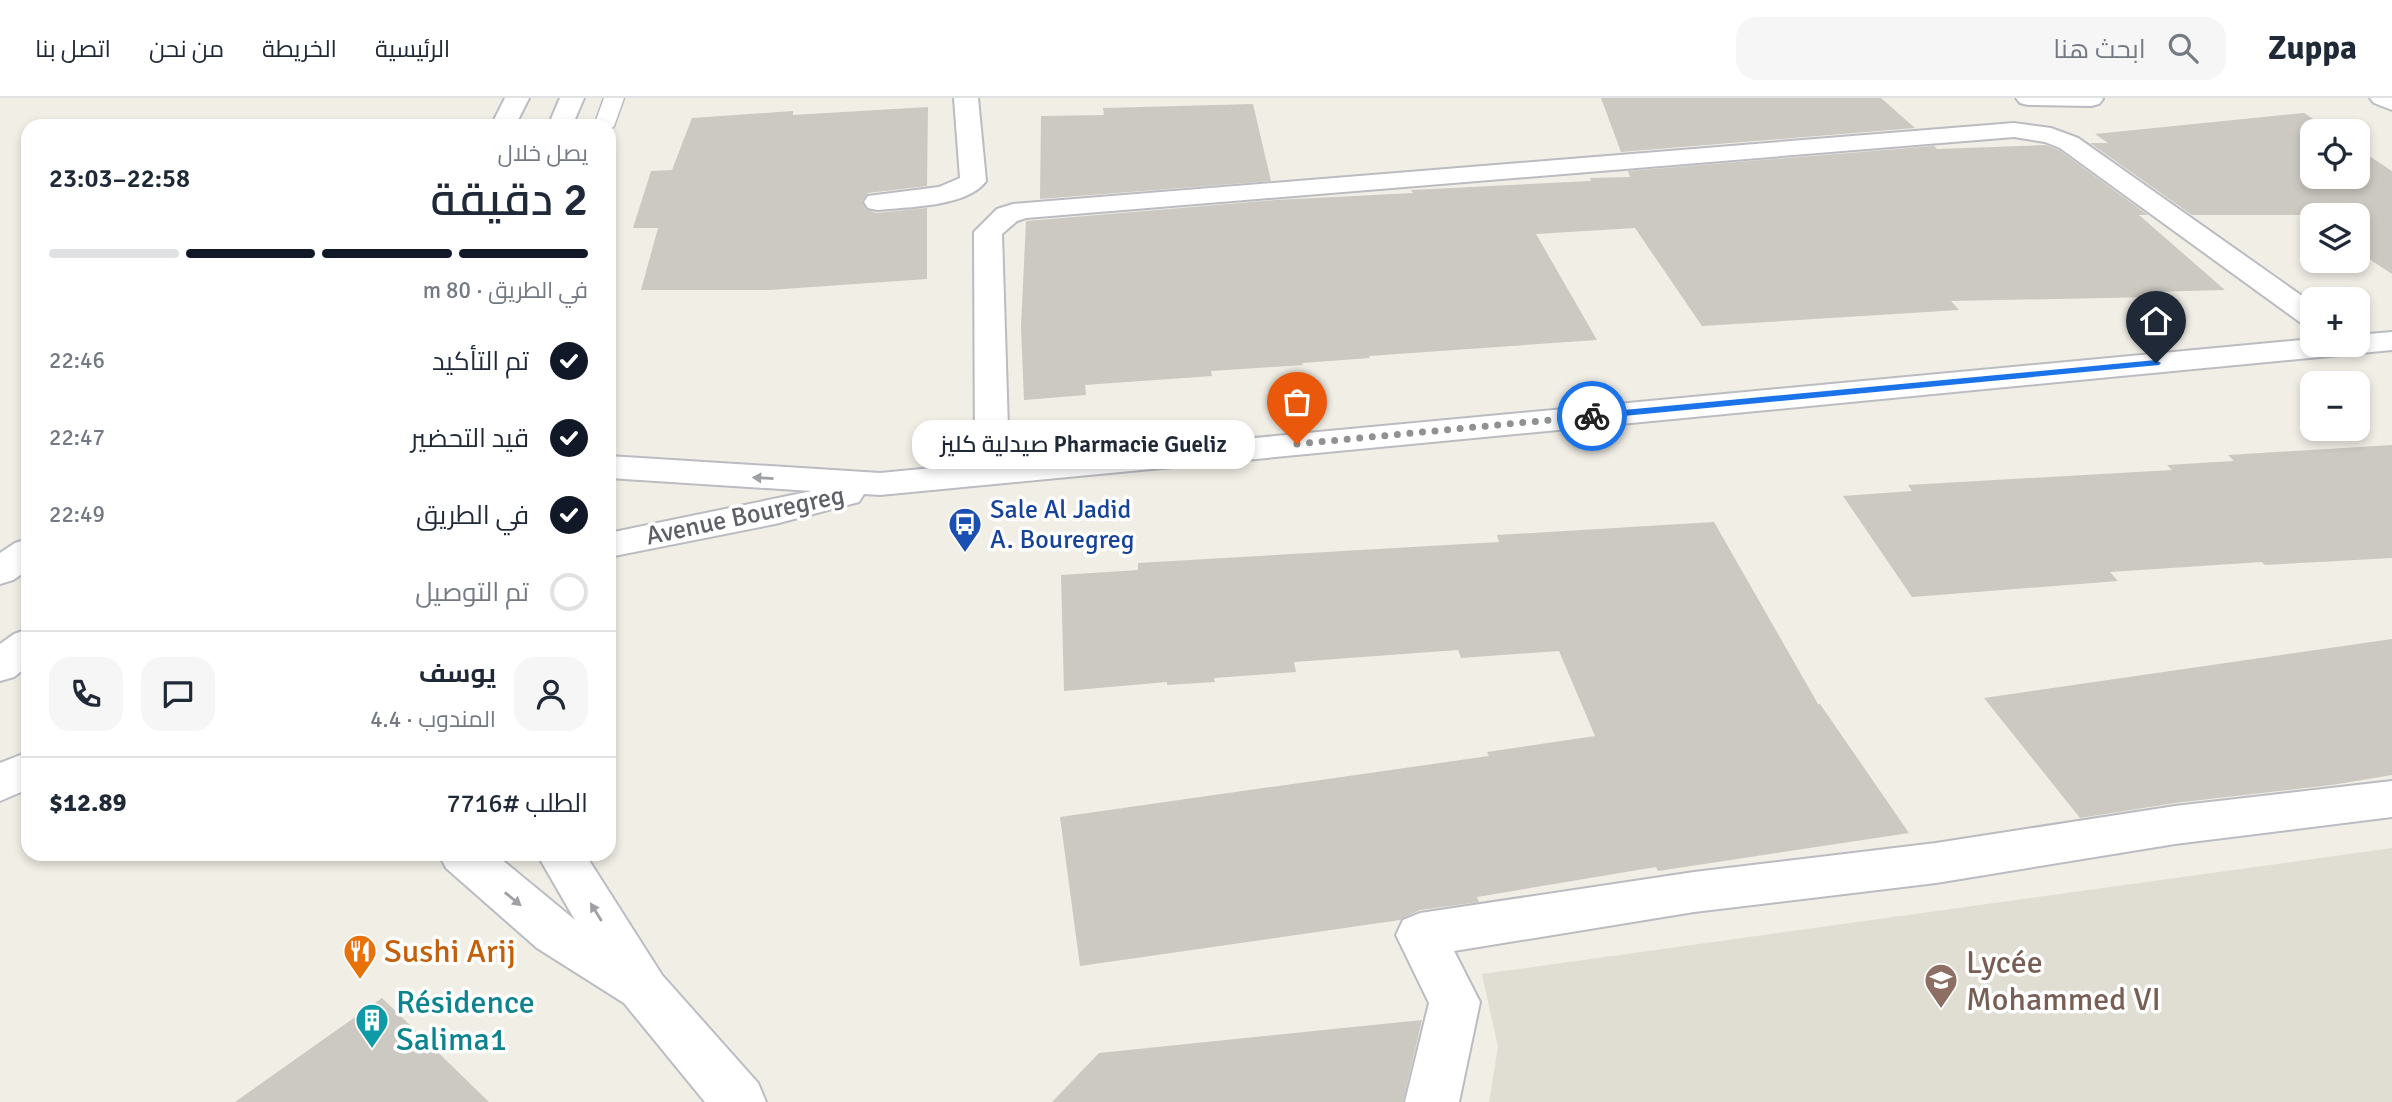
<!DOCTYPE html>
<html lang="ar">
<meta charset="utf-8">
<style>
:root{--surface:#fff;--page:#f6f6f7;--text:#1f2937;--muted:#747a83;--line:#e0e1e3;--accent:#111827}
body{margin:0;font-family:Signika,Cairo,sans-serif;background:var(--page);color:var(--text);direction:rtl;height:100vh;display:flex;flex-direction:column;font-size:26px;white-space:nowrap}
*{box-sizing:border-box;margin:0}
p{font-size:23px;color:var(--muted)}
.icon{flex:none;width:38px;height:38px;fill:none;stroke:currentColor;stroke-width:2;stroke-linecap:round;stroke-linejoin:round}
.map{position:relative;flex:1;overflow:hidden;direction:ltr}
.panel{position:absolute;left:21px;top:21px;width:595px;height:742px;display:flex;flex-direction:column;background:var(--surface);border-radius:21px;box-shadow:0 4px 10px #0003;direction:rtl}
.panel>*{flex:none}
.buttons{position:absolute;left:2300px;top:21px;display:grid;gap:14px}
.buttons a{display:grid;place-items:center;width:70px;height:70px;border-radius:14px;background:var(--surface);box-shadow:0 4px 10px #0003;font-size:35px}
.pin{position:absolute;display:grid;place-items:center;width:60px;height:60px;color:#fff;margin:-72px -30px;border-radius:50% 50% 50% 0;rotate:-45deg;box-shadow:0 0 7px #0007}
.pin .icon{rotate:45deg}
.courier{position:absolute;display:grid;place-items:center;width:70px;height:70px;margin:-35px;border:5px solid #1a73e8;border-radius:50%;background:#fff;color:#222;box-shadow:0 2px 9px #0007}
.bubble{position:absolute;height:49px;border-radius:21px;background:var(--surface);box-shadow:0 4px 10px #0003;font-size:23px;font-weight:600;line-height:49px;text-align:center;direction:rtl}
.head em{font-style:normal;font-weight:600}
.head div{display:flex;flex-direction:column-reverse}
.head{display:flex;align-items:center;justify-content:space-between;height:119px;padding:0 28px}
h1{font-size:46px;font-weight:600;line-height:52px}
.bar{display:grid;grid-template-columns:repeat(4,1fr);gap:10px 7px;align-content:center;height:84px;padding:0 28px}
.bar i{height:9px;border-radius:5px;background:var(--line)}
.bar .on{background:var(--accent)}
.bar p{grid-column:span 4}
.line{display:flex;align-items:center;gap:18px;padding:0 28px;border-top:2px solid var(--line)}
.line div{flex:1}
.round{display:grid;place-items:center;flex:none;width:74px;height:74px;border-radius:21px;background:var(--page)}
ol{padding:0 28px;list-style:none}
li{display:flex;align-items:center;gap:21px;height:77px}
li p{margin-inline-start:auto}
li .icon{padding:7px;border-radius:50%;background:var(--accent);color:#fff;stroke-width:4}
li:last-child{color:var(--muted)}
li i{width:38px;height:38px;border:4px solid var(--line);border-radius:50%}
header{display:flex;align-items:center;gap:42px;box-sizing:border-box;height:98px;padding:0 35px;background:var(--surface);border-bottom:2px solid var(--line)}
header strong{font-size:33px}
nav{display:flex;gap:38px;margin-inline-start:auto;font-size:24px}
.search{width:490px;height:63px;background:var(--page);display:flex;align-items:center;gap:18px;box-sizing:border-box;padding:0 24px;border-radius:21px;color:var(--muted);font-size:26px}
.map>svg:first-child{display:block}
.education{fill:#e0ded3}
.building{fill:#cbc9c1}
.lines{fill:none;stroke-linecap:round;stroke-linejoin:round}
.lane-casing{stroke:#babcc2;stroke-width:3}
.street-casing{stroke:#babcc2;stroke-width:4}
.secondary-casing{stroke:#bbbdc4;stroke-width:4}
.lane{fill:#fff;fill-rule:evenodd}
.street{fill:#fff;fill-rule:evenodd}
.secondary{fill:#fff;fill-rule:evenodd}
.oneway{fill:#9ea0a3}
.route{fill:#1a73e8}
.done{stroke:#909292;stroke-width:7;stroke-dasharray:0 12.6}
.labels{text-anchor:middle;stroke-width:7;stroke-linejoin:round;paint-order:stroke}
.transit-label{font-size:26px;fill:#164399;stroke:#fff;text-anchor:start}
.street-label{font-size:26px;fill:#5d6066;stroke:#fff}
.near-food-label{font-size:32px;fill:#c56008;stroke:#fff;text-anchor:start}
.near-education-label{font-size:32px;fill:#785e54;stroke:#fff;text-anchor:start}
.near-culture-label{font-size:32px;fill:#0d838f;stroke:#fff;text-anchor:start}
</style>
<header>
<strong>Zuppa</strong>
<div class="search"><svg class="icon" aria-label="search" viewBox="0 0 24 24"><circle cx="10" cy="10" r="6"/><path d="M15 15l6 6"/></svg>ابحث هنا</div>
<nav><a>الرئيسية</a><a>الخريطة</a><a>من نحن</a><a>اتصل بنا</a></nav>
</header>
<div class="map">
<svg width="2392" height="1004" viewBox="0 0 2392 1004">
<rect width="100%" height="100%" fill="#f0eee5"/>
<!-- education -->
<path class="education" d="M2392 750V1004H1489L1498 949 1482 876Z"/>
<!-- building -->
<g class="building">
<path d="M1601 0H1881L1915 30 1621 54Z"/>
<path d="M1253 6 1271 83 1040 101 1041 18 1104 17 1103 10Z"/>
<path d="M928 9 927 88 868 95 862 103 866 111 876 115 927 110V181L769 192H641L658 130H633L651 73 672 72 692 20 793 13V17Z"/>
<path d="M2304 15 2332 33H2312V79H2357V50L2392 73V176L2357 153V117H2312V123L2303 117H2192L2090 45H2108L2095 36Z"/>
<path d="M2046 47 2059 52 2148 117H2139L2225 192 2147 194 2152 199 1951 203 1959 212 1702 228 1635 130 1536 136 1597 242 1369 258 1370 260 1302 265 1303 267 1211 273 1212 278 1085 287 1086 297 1024 302 1021 229 1026 123 1275 102 1413 95 1411 92 1591 83 1590 80 1630 79 1628 73 1934 48 1937 51Z"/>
<path d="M2392 347V460L2265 467 2262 464 2110 474 2118 483 1912 499 1843 398 1912 393 1908 387 2172 372 2167 367 2234 363 2228 357Z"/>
<path d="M1714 424 1818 606H1820L1909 735 1658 773 1656 769 1477 799 1479 804 1420 812 1400 822 1080 868 1060 719 1489 658 1487 654 1595 638 1559 553 1461 560 1458 552 1294 564 1296 574 1214 580 1215 584 1167 587V584L1064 593 1061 477 1138 472V465L1499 444 1497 437Z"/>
<path d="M2392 541V677L2332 687 2175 705 2080 720 1984 600Z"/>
<path d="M382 900 489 1004H235Z"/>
<path d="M1422 922 1403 1004H1052L1099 955Z"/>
</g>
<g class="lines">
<defs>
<path id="lane" d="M604 0H624L614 28 609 33V28H594Z"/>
<g id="street">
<path d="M954 0H978L986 83C968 109 906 109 877 112L868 110 864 104 868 98 939 89 960 80Z"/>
<path d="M2016 0H2102L2103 1 2099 6 2091 8 2028 7 2020 5Z"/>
<path d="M2014 25 2051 30 2078 40 2312 205V228L2301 225 2060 50 2045 44 2014 39 1026 120 1017 123 1002 136 1009 363 2312 241V247H2357V237L2392 234V252L880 397 864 396 859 404 775 426 609 459V435L812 393 609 380V358L880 375 975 366 974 134 997 111 1013 106Z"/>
<path d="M2392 683V719L2175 746 1936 785 1694 814 1454 853 1480 904 1459 1004H1405L1429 905 1396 837 1403 822 1420 815 1694 774 1936 745 2175 708Z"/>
</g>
<g id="secondary">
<path d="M505 0H529L515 28H491Z"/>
<path d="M560 0H584L572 28H548Z"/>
<path d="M2370 0H2392V12L2374 5Z"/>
<path d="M28 441V472L13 482 0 486V455L15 445Z"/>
<path d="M28 531V568L14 579 0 583V546L14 536Z"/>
<path d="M28 654V691L0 703V665Z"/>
<path d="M439 756H495L575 822 537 756H585L662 877 758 985 766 1004H705L624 905 537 850 446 770Z"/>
</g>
</defs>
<!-- lane casing -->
<use href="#lane" class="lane-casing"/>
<!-- street casing -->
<use href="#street" class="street-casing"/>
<!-- secondary casing -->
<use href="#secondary" class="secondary-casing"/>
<!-- lane -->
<use href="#lane" class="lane"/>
<!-- street -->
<use href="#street" class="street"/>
<!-- secondary -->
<use href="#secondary" class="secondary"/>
</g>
<!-- one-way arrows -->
<defs><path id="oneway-solid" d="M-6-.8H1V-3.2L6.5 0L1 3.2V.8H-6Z" transform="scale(1.75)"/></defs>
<g class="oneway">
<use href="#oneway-solid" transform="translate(763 380) rotate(-177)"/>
<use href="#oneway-solid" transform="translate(513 801) rotate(39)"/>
<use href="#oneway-solid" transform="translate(596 814) rotate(-122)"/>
</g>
<!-- route -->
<path class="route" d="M2156 262 2161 265 2159 267 1592 321 1587 318 1592 315Z"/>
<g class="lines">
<!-- done -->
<path class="done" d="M1297 346 1592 318"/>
</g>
<!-- icons -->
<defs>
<symbol id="bus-pin" viewBox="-11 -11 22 30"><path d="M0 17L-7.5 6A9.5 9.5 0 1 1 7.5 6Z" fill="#1a4fb4" stroke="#fff"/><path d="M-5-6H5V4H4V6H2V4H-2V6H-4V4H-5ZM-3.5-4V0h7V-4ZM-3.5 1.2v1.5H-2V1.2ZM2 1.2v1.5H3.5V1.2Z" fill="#fff"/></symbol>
<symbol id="restaurant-pin" viewBox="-11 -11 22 30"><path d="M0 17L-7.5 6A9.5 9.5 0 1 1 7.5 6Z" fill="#e8710a" stroke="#fff"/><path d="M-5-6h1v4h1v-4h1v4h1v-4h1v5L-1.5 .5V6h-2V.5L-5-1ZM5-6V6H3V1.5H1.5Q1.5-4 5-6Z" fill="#fff"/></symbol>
<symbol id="university-pin" viewBox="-11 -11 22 30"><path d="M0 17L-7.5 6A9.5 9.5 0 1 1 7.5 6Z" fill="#8d6e63" stroke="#fff"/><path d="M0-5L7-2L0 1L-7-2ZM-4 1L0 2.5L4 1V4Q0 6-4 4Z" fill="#fff"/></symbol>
<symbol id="building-pin" viewBox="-11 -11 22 30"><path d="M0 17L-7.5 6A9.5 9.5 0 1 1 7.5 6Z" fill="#0f9aa8" stroke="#fff"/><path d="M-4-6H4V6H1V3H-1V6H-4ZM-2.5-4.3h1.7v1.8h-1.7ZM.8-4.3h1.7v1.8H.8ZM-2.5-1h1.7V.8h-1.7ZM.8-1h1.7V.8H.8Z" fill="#fff"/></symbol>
</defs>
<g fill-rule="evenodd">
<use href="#bus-pin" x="946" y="407" width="38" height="52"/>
<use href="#restaurant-pin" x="341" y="834" width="38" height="52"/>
<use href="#university-pin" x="1922" y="863" width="38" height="52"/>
<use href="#building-pin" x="353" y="903" width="38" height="52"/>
</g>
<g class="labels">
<!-- transit labels -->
<g class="transit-label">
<text x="990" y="420">Sale Al Jadid<tspan x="990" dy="30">A. Bouregreg</tspan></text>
</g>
<!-- street labels -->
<g class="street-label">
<text transform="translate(745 417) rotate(-12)" y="9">Avenue Bouregreg</text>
</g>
<!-- near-food labels -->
<g class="near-food-label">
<text x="384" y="864">Sushi Arij</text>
</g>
<!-- near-education labels -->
<g class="near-education-label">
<text x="1966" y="875">Lycée<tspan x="1966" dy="37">Mohammed VI</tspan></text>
</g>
<!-- near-culture labels -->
<g class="near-culture-label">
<text x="396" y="915">Résidence<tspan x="396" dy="37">Salima1</tspan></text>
</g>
</g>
</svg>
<div class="buttons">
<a><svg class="icon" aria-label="locate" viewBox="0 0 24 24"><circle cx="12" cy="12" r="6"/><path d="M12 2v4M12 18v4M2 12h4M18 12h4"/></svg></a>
<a><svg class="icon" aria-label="layers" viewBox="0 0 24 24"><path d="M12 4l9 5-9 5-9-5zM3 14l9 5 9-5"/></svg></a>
<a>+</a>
<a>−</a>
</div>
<div class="pin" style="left:1297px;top:346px;background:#ea580c"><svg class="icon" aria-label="bag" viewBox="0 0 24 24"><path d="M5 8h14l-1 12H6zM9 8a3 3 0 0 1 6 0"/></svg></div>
<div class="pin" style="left:2156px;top:265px;background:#1f2937"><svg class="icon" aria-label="home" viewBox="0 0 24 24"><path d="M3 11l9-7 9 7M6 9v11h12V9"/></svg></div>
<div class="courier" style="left:1592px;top:318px"><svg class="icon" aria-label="bike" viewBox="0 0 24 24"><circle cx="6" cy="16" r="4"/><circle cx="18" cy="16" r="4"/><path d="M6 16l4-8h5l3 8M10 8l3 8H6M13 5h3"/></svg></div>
<div class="bubble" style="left:912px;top:322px;width:343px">Pharmacie Gueliz صيدلية كليز</div>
<section class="panel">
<div class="head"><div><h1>2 دقيقة</h1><p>يصل خلال</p></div><em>22:58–23:03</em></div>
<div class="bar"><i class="on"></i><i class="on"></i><i class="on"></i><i></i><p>في الطريق · 80 m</p></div>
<ol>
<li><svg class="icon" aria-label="check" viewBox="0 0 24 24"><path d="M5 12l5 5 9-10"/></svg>تم التأكيد<p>22:46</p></li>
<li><svg class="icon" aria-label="check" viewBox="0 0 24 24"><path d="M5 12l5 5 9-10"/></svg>قيد التحضير<p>22:47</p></li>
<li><svg class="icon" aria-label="check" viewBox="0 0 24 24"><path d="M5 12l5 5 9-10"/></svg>في الطريق<p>22:49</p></li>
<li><i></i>تم التوصيل</li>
</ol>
<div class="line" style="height:126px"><a class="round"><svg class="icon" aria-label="person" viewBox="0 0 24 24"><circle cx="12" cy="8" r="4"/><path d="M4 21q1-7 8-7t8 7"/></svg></a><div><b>يوسف</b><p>المندوب · 4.4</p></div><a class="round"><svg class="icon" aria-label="chat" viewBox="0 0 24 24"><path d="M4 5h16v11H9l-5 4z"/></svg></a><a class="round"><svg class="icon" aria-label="phone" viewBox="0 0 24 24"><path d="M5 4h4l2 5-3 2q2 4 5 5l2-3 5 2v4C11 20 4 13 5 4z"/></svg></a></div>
<div class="line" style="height:91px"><div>الطلب #7716</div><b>$12.89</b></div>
</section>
</div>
